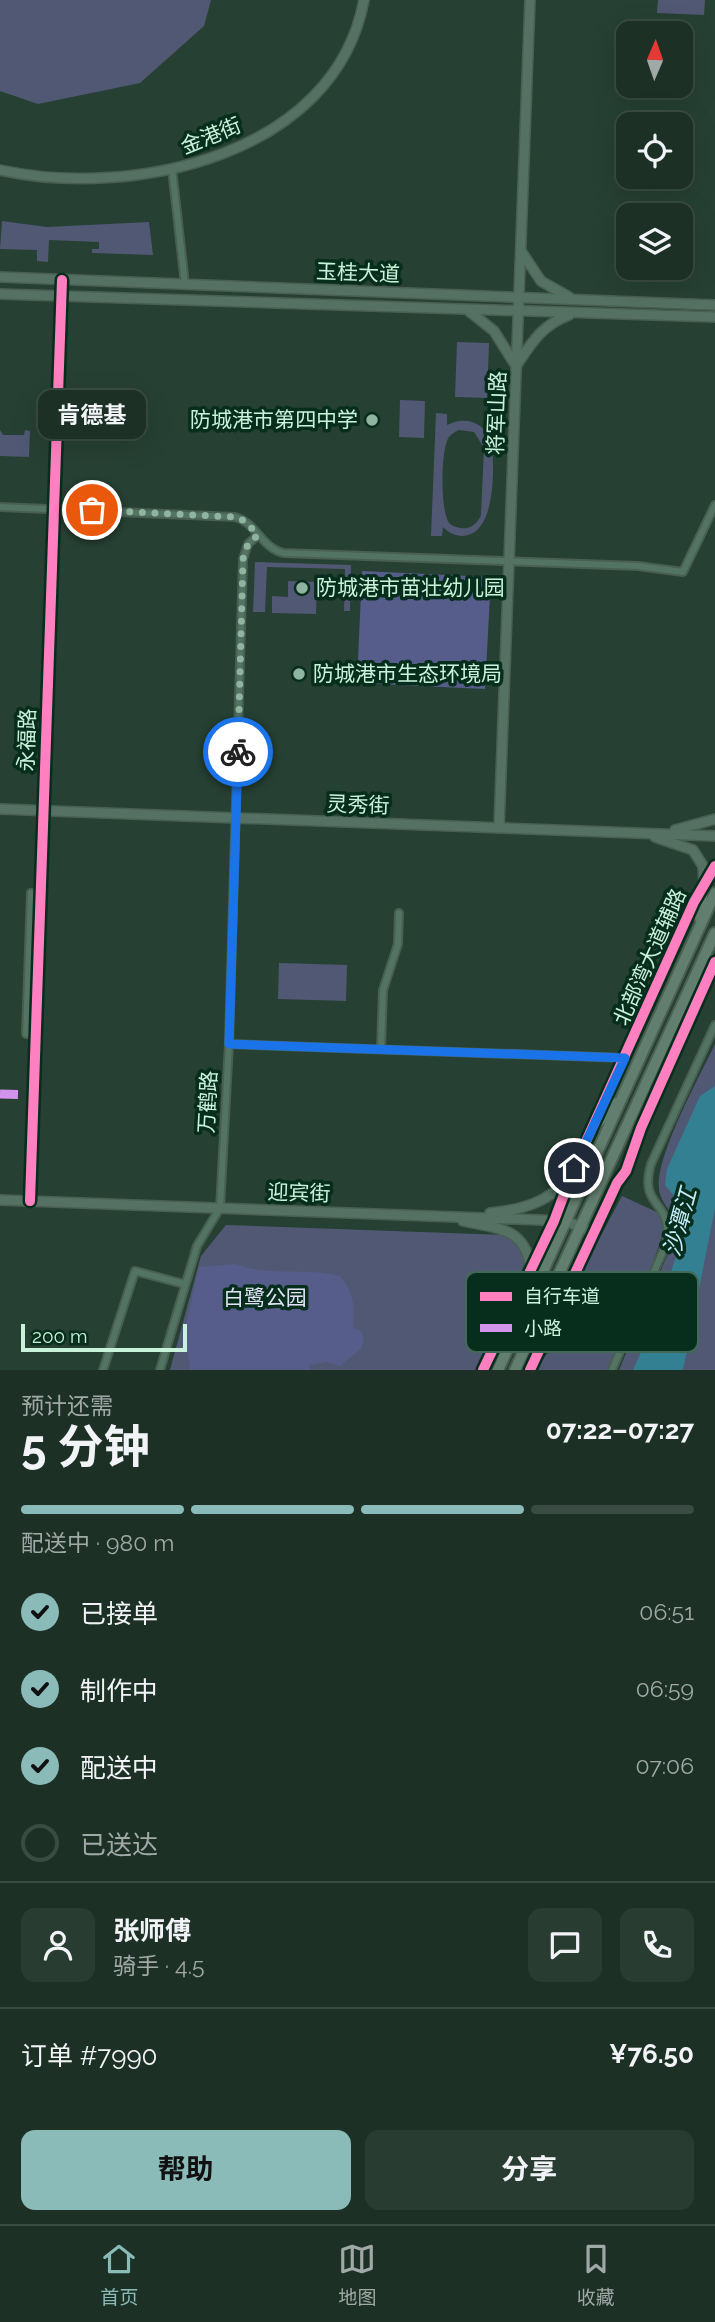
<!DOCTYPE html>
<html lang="zh">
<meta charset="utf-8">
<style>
:root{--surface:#1c3026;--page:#293c32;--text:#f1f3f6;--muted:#a0a9a7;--line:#3a4b43;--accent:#8bbbb9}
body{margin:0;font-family:Raleway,"Noto Sans SC",sans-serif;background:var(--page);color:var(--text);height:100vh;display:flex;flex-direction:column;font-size:26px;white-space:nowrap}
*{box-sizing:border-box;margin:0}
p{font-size:23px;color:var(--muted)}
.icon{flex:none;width:38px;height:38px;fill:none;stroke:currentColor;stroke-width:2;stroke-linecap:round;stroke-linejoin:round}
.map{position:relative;height:1370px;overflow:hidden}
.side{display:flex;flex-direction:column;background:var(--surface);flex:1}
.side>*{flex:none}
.needle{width:46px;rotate:2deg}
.buttons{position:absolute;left:616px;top:21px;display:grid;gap:14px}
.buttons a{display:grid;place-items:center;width:77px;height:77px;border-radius:14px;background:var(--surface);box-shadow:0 7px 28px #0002,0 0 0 2px var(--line);font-size:35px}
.scale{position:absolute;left:21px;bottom:18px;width:166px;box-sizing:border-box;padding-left:7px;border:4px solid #c8f2d9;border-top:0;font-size:19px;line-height:24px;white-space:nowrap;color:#c8f2d9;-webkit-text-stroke:5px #072e1c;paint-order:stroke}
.pin{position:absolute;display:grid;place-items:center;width:60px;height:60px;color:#fff;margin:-30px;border:4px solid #fff;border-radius:50%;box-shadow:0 2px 7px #0007}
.courier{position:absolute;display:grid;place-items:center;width:70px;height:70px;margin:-35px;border:5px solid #1a73e8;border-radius:50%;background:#fff;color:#222;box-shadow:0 2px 9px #0007}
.bubble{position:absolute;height:49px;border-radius:14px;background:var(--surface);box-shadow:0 7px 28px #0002,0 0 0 2px var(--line);font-size:23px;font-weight:700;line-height:49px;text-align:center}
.headline em{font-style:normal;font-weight:700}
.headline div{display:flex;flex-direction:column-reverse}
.headline{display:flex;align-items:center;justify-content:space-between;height:119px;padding:0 21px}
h1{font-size:46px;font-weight:700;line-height:52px}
.bar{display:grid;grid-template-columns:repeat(4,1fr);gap:10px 7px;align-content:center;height:84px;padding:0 21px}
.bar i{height:9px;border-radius:5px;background:var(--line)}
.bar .current{background:var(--accent)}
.bar p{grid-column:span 4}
.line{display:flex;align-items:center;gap:18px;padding:0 21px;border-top:2px solid var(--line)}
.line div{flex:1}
.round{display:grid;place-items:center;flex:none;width:74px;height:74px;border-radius:14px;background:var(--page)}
ol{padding:0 21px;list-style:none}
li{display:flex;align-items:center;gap:21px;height:77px}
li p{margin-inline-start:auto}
li .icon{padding:7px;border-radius:50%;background:var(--accent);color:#111;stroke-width:4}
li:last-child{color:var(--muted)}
li i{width:38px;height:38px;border:4px solid var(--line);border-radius:50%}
.cta{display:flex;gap:14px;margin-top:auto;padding:14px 21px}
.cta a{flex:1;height:80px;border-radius:14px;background:var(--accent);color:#111;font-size:28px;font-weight:700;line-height:80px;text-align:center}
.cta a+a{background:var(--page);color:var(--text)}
.dock{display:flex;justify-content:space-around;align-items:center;height:98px;border-top:2px solid var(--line);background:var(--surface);font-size:19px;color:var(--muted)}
.dock a{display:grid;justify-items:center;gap:4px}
.dock .current{color:var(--accent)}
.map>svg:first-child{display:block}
.green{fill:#515873;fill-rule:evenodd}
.forest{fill:#565d8a}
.water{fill:#348093}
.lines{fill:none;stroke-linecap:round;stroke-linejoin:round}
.street-casing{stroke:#485f52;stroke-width:10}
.secondary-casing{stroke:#485f52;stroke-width:12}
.highway-casing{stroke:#485f52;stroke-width:14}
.street{stroke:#537363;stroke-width:6}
.secondary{stroke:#547163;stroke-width:9}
.highway{stroke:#627e6f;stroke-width:10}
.quiet{stroke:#d193ec;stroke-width:9;stroke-dasharray:18 9;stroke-linecap:butt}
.cycleway-casing{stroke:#072e1c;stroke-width:15}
.cycleway{stroke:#ff80c0;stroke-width:10}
.done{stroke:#8fb49f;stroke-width:7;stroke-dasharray:0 12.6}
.route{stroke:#1a73e8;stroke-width:9}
.poi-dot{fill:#8fb49f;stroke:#072e1c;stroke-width:2.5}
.labels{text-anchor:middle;stroke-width:7;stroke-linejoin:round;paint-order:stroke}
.street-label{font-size:21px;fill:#c8f2d9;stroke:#072e1c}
.poi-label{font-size:21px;fill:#c8f2d9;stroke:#072e1c;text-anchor:start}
.park-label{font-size:21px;fill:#e1e3f4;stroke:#072e1c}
.water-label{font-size:23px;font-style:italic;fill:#c3ecf9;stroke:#072e1c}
.key{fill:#072e1c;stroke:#416955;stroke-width:2}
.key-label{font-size:19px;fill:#c8f2d9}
</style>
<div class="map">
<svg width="715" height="1370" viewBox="0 0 715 1370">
<rect width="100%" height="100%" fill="#264033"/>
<!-- green -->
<g class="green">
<path d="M0 0H211L204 26 140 83 38 104 0 91Z"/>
<path d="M658 0H705L704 15 657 13Z"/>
<path d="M2 221 47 227 149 222 153 255 92 253V249H99V242L49 240 48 262 37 261V250L0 249Z"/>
<path d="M457 342 489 343 487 398 455 397Z"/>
<path d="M400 400 425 401 424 438 399 437Z"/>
<path d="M436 413 447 414V425C465 416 482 421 491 440 495 462 496 529 468 535 459 538 450 534 443 527L442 536H431ZM459 430 474 432 484 448 481 515C475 529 463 532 450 524 440 513 441 456 447 441 449 435 453 433 459 430Z"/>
<path d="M0 430 3 435H24L25 430 30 431 29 457 0 456Z"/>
<path d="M255 562 351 565 350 611H344L345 569 267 567 265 612H253Z"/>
<path d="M288 581 317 582 316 614 272 613V596L288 597Z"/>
<path d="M279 963 347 965 346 1001 278 999Z"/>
<path d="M715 1044V1370H619L677 1232C673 1210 665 1209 660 1194 650 1165 701 1074 715 1044Z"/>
<path d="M622 1196 659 1213 664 1230 622 1356 615 1370H537C548 1347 558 1343 582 1345L594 1323 575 1312 566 1301Z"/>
<path d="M226 1225 504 1235 515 1240 525 1259 519 1285 476 1370H170L201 1256Z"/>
</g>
<!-- forest -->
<g class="forest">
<path d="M362 571 491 577 485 689 357 683Z"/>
<path d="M235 1264C271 1277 305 1267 340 1276 354 1293 355 1307 353 1328L361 1331 364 1339 361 1349 339 1366 327 1362 309 1365 310 1370H190L188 1352 182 1341 199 1267Z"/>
</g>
<!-- water -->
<path class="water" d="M715 1086V1208L683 1370H633L657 1316 687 1222 681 1204 665 1185 667 1169 700 1096Z"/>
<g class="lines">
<defs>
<g id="street">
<path d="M172 169 185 284"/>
<path d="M0 507 235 517C256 522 262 549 284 553L638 566 683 572 715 505"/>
<path d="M36 1034H26L31 893 41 894"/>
<path d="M229 1044 625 1058"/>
<path d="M381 1049 383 990 398 944 399 913"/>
<path d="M103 1370 135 1271 184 1284"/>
<path d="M160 1370 197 1246 220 1208 229 1044 243 559 248 544 258 535"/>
<path d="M612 1370 666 1244C674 1198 638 1210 651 1164L715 1025"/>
</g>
<g id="secondary">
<path d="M0 170C132 199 335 156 364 0"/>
<path d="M521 251 541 281 569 297"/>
<path d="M0 277 715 305"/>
<path d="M0 294 715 317"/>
<path d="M469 311 494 331 516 366C532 342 542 325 569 315"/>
<path d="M0 809 715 836"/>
<path d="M499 828 530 0"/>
<path d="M675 830 715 819"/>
<path d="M655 837 693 850 703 866 704 884"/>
<path d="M0 1200 566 1221 594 1233"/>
<path d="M30 1201 62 280"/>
<path d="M490 1213C519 1210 550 1203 567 1178"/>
<path d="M463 1221C495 1228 525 1227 530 1266"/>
<path d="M483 1370 554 1221 574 1168 694 902 715 866"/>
<path d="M530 1370 617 1183 626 1171 641 1128 715 962"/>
</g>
<g id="highway">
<path d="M700 918 703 886"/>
<path d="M593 1128 616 1103"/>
<path d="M527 1298 530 1269"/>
<path d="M498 1370 715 893"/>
<path d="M515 1370 715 933"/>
</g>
</defs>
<!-- street casing -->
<use href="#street" class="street-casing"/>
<!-- secondary casing -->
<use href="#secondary" class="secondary-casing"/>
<!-- highway casing -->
<use href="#highway" class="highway-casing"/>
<!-- street -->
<use href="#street" class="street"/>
<!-- secondary -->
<use href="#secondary" class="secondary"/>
<!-- highway -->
<use href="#highway" class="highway"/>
<!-- quiet -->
<path class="quiet" d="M0 1094 33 1095"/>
<defs>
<g id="cycleway">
<path d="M30 1201 62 280"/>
<path d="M483 1370 554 1221 574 1168 694 902 715 866"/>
<path d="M530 1370 617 1183 626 1171 641 1128 715 962"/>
</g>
</defs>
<!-- cycleway casing -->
<use href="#cycleway" class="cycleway-casing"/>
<!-- cycleway -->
<use href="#cycleway" class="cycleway"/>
</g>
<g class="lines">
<!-- done -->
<path class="done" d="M92 510 235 517 245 521 258 535 248 544 243 559 238 752"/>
<!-- route -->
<path class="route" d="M238 752 229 1044 625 1058 574 1168"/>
</g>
<!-- markers -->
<g class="poi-dot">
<circle cx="372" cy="420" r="7"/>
<circle cx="302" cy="588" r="7"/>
<circle cx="299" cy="674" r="7"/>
</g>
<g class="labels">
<!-- street labels -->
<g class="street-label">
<text transform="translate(211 136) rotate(-22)" y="7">金港街</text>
<text transform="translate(358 273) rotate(2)" y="7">玉桂大道</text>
<text transform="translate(497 413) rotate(-88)" y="7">将军山路</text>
<text transform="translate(27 740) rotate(-88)" y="7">永福路</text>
<text transform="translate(358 805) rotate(2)" y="7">灵秀街</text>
<text transform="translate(650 957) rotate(-66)" y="7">北部湾大道辅路</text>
<text transform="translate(208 1102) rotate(-87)" y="7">万鹤路</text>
<text transform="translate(299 1193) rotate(2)" y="7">迎宾街</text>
</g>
<!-- poi labels -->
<g class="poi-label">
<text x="358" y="427" text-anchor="end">防城港市第四中学</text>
<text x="316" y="595">防城港市苗壮幼儿园</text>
<text x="313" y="681">防城港市生态环境局</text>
</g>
<!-- park labels -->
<g class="park-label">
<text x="265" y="1305">白鹭公园</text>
</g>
<!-- water labels -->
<g class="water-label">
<text transform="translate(680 1222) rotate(-75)" y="8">沙潭江</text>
</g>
</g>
<!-- legend -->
<rect x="466" y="1272" width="232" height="80" rx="10" class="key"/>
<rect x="480" y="1292" width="32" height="9" fill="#ff80c0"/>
<rect x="480" y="1324" width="32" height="8" fill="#d193ec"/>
<g class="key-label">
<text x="524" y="1303">自行车道</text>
<text x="524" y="1335">小路</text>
</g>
</svg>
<div class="buttons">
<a><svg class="needle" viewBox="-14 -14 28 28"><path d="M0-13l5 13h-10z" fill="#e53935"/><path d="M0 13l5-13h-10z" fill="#a0a9a7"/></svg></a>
<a><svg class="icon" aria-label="locate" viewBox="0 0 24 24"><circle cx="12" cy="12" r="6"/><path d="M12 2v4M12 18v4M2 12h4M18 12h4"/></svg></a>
<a><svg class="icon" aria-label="layers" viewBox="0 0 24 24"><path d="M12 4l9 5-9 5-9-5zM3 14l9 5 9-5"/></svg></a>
</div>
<div class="scale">200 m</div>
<div class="pin" style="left:92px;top:510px;background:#ea580c"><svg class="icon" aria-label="bag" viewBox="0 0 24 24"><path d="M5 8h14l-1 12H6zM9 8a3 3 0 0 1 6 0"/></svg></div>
<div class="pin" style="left:574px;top:1168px;background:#1f2937"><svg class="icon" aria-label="home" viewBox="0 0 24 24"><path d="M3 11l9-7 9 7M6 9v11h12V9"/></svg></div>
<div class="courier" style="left:238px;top:752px"><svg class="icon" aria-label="bike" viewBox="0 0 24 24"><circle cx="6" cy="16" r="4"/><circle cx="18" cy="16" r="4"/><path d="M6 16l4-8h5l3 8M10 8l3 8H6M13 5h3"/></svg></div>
<div class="bubble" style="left:38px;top:390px;width:108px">肯德基</div>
</div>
<section class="side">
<div class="headline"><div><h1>5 分钟</h1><p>预计还需</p></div><em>07:22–07:27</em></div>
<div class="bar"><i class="current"></i><i class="current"></i><i class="current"></i><i></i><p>配送中 · 980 m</p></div>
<ol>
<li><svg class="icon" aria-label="check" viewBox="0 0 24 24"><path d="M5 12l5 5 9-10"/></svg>已接单<p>06:51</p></li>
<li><svg class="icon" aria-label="check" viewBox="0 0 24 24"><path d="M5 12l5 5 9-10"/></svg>制作中<p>06:59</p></li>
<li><svg class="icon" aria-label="check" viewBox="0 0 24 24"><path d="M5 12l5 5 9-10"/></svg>配送中<p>07:06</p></li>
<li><i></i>已送达</li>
</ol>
<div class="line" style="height:126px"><a class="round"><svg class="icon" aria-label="person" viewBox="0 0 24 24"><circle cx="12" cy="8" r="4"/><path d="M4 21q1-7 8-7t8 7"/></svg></a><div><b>张师傅</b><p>骑手 · 4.5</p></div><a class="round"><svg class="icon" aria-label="chat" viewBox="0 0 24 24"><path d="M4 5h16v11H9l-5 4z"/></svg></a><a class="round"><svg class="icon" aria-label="phone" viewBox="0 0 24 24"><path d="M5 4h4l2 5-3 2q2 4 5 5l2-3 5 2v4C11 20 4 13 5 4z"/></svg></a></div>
<div class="line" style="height:91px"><div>订单 #7990</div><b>¥76.50</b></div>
<div class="cta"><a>帮助</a><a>分享</a></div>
</section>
<nav class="dock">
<a class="current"><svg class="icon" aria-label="home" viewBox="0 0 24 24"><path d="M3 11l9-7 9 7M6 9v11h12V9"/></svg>首页</a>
<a><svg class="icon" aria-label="map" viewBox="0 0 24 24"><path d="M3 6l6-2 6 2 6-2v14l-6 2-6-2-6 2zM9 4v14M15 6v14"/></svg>地图</a>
<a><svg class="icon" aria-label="saved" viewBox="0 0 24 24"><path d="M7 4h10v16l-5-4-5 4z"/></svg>收藏</a>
</nav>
